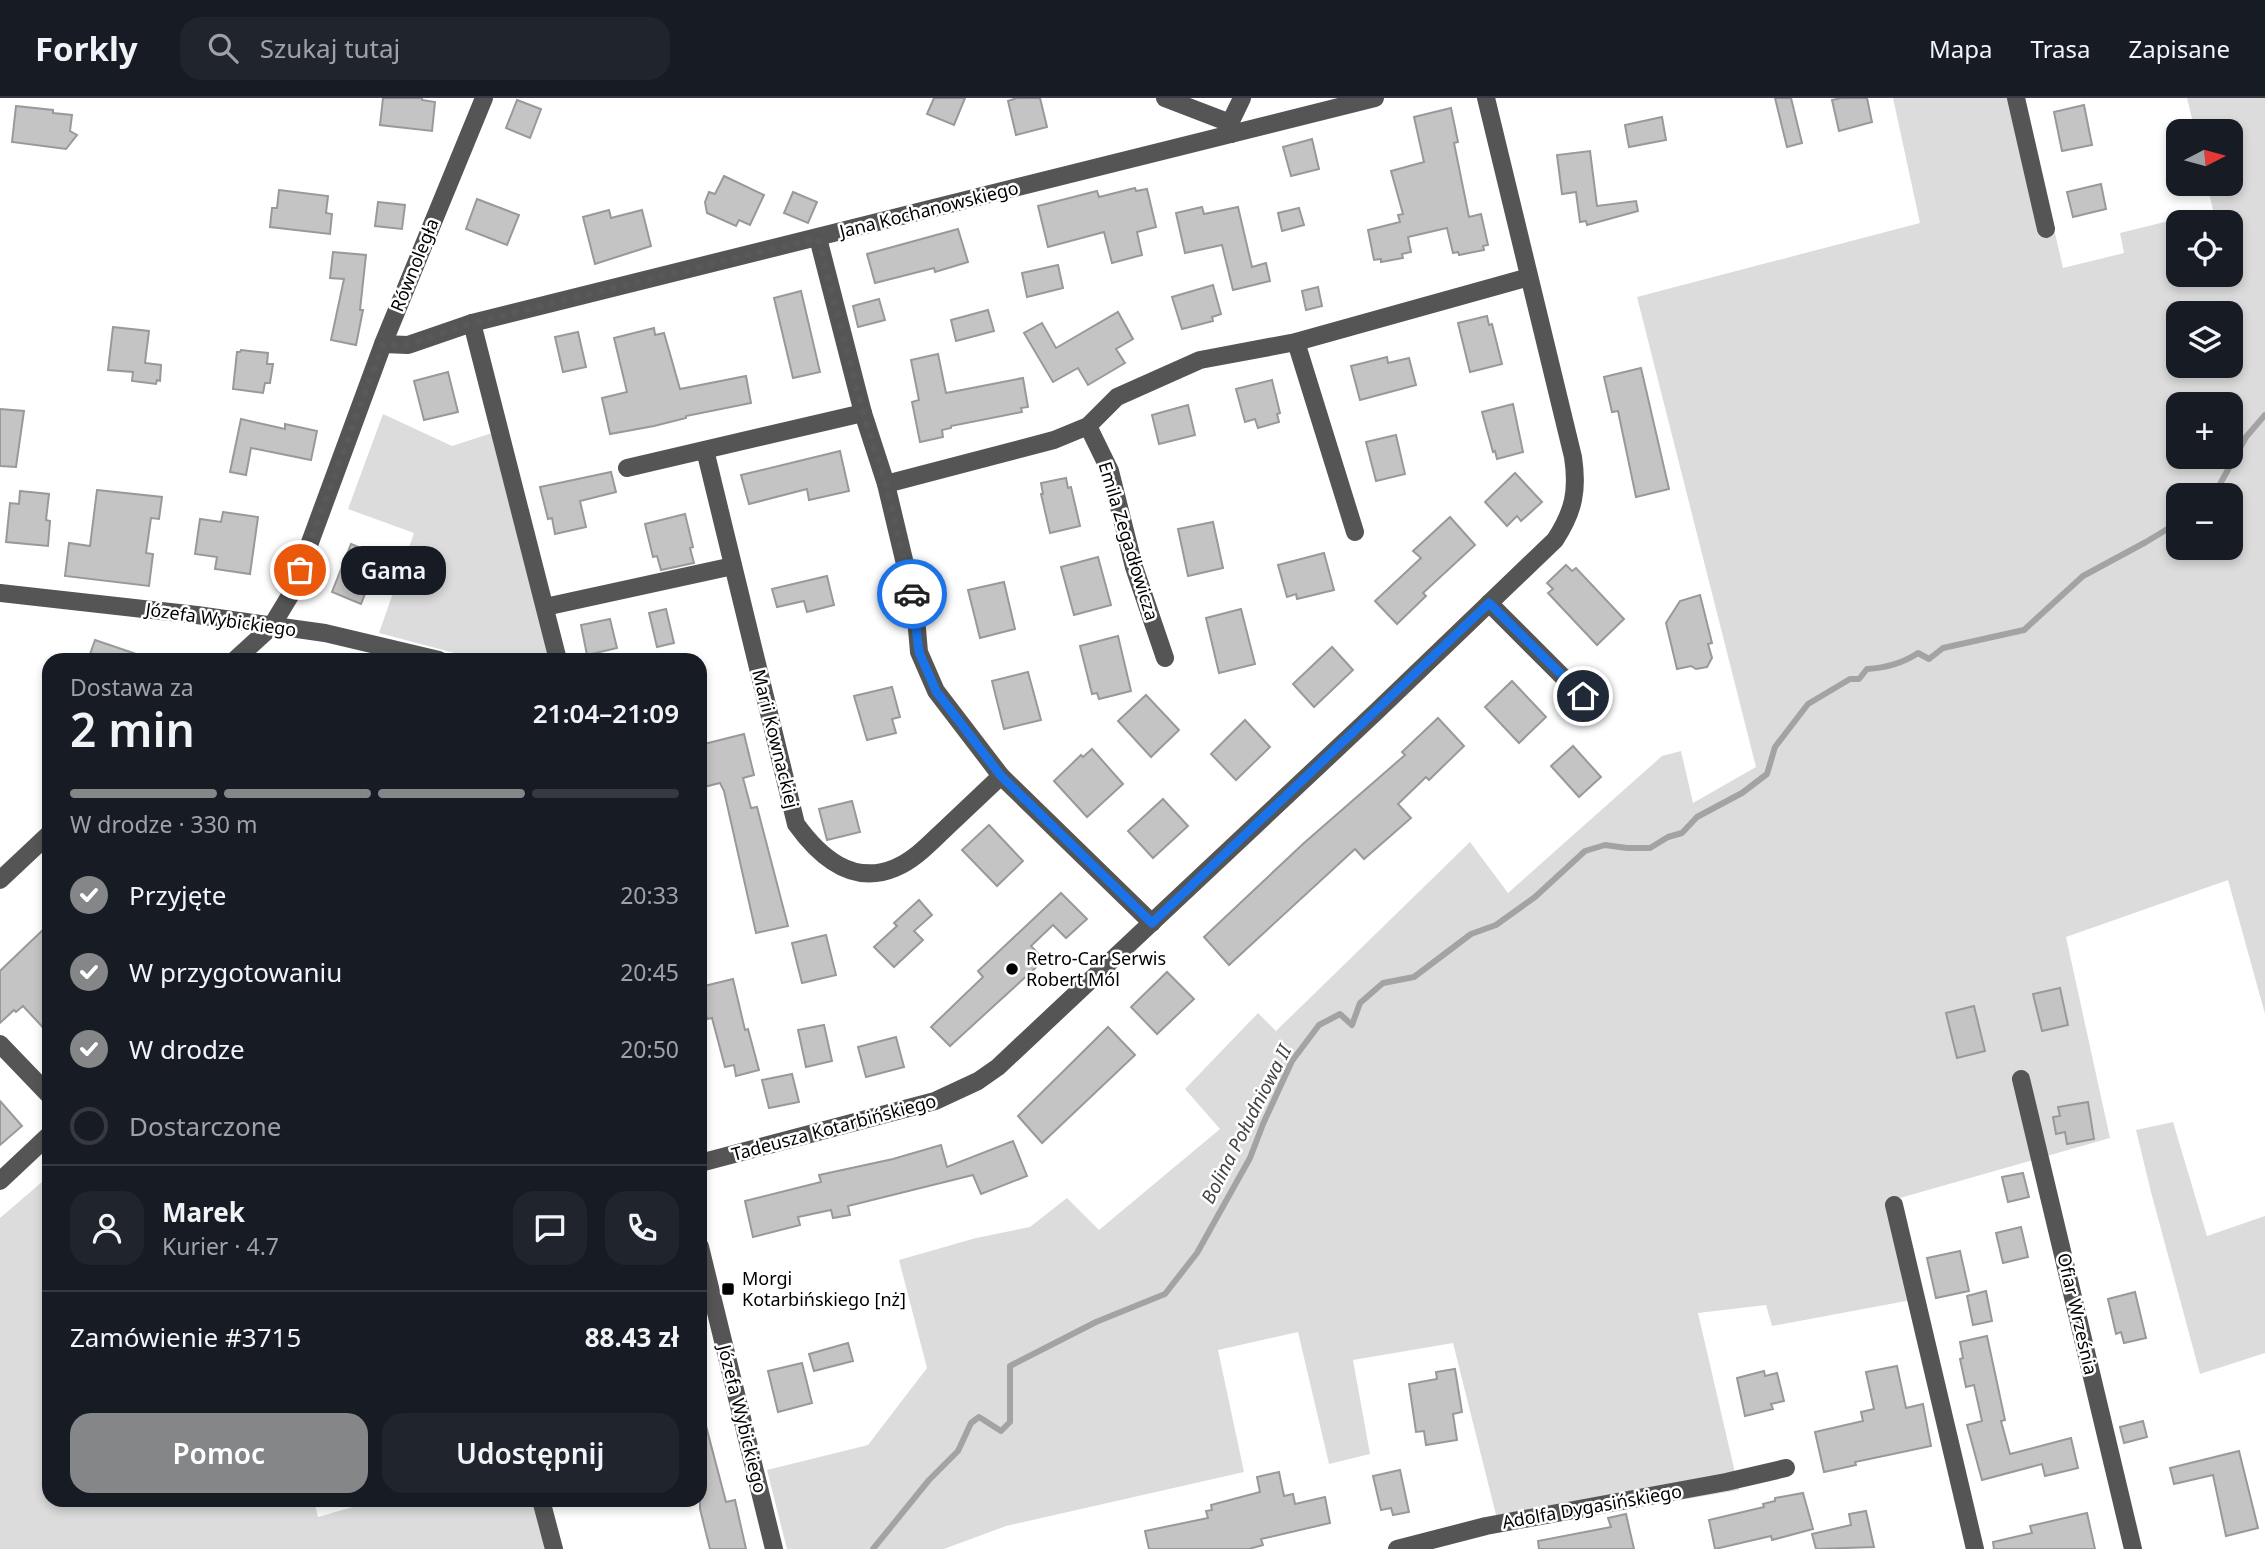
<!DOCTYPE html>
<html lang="pl">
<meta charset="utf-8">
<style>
:root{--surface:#171b24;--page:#20242c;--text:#f1f3f6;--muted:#9ea1a6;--line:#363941;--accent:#858687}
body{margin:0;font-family:"Noto Sans",sans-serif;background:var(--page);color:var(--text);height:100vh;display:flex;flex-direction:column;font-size:26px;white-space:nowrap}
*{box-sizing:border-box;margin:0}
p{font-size:23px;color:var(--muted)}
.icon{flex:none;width:38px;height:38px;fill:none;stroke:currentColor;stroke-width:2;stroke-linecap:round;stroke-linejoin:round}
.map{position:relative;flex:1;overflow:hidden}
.sheet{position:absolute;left:42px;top:555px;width:665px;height:854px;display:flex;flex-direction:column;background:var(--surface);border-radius:21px;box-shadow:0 4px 10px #0003}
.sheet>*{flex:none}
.needle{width:46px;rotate:84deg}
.tools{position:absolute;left:2166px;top:21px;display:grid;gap:14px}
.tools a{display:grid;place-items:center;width:77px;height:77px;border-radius:14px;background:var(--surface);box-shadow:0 4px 10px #0003;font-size:35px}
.pin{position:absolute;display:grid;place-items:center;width:60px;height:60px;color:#fff;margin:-30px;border:4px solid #fff;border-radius:50%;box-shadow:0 2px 7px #0007}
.courier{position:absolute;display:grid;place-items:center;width:70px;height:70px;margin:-35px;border:5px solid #1a73e8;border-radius:50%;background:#fff;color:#222;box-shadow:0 2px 9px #0007}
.bubble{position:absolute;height:49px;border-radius:21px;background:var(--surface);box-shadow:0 4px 10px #0003;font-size:23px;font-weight:600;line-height:49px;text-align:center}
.overview em{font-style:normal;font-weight:600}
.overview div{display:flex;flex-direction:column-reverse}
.overview{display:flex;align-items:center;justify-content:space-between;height:119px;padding:0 28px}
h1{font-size:46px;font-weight:600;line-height:52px}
.bar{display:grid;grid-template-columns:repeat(4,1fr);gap:10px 7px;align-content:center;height:84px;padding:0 28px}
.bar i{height:9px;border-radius:5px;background:var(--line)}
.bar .current{background:var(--accent)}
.bar p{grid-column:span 4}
.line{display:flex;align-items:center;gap:18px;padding:0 28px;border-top:2px solid var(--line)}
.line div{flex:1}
.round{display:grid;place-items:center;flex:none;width:74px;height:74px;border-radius:21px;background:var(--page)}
ol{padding:0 28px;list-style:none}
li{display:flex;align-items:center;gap:21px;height:77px}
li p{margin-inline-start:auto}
li .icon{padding:7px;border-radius:50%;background:var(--accent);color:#fff;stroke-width:4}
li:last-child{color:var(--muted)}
li i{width:38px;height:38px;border:4px solid var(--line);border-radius:50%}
.action{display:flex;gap:14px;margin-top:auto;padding:14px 28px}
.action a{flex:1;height:80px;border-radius:21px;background:var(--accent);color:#fff;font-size:28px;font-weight:600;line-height:80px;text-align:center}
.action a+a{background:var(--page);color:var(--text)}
header{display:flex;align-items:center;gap:42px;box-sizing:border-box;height:98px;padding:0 35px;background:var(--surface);border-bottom:2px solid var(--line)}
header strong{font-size:33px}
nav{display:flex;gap:38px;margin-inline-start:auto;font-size:24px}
.search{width:490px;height:63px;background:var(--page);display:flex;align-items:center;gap:18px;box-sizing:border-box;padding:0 24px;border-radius:21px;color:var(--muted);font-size:26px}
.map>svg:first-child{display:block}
.green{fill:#dcdcdc;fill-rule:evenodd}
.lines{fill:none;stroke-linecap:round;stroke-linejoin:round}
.stream{stroke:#a3a3a3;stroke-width:6}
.building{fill:#c4c4c4;stroke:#999;stroke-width:2}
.minor{stroke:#555;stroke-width:18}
.done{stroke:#595959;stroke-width:7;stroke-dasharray:0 12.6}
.route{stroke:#1a73e8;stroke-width:9}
.poi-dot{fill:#000;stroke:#fff;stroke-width:2.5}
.labels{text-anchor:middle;stroke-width:5;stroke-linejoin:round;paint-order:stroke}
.street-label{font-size:18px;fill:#000;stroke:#fff}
.poi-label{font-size:18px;fill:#000;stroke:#fff;text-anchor:start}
.water-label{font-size:19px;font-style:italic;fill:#444;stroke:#fff}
</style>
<header>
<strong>Forkly</strong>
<div class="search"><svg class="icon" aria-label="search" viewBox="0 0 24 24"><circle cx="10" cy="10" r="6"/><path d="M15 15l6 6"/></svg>Szukaj tutaj</div>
<nav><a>Mapa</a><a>Trasa</a><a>Zapisane</a></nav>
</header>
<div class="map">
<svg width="2265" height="1451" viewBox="0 0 2265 1451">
<rect width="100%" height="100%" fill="#fff"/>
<!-- green -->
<g class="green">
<path d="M1893 0H2024L2063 170 2124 155 2120 135 2213 112 2207 86H2231V33H2195L2187 0H2265V916L2228 782 2066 839 2110 1040 1900 1100 1922 1200 1772 1228 1766 1207 1698 1215 1739 1392 1500 1433 1453 1245 1353 1262 1370 1356 1329 1366 1298 1234 1218 1252 1244 1374 1006 1428 944 1451H787L767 1372 868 1347 927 1270 899 1162 976 1140 1030 1129 1067 1100 1099 1132 1220 1031 1185 991 1258 915 1276 933 1470 744 1508 795 1662 658 1681 653 1693 705 1756 669 1637 199 1920 125ZM2179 124H2231V177H2179ZM2179 215H2231V268H2179ZM2179 306H2231V359H2179ZM2179 397H2231V450H2179Z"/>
<path d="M383 316 452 348 495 334 552 562H481L379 535 414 435 348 411Z"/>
<path d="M2173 1024 2207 1138 2265 1118V1255L2200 1276 2151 1094 2136 1032Z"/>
<path d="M49 1078V1402H314L318 1419 377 1402H538L556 1451H0V1120Z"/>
</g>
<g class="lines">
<!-- stream -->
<g class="stream">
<path d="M2214 397 2246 339 2265 317"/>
<path d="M873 1451 929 1382 958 1353 971 1325 979 1319 1001 1333 1010 1324V1268L1096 1224 1165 1196 1197 1155 1250 1060 1263 1026 1292 963 1319 927 1340 916 1352 927 1360 905 1383 885 1414 879 1471 836 1496 827 1535 799 1585 753 1605 747 1627 750H1650L1668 739 1682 735 1697 719 1742 695 1767 676 1775 649 1808 606 1850 581H1859L1867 571C1885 570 1903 565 1918 555L1929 561 1943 550 2024 532 2083 478 2146 444 2179 424"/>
</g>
</g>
<!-- building -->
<g class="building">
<path d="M383 0H422V2L435 4 432 33 380 27Z"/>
<path d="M934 0H965L954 27 927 16Z"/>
<path d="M1017 0H1040L1047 29 1016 37 1008 3Z"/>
<path d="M1775 0H1791L1802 45 1787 49Z"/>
<path d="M1841 0H1867L1872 24 1839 33 1832 2Z"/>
<path d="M517 2 541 11 530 40 506 30Z"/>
<path d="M2084 7 2092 47 2062 53 2054 14Z"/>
<path d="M16 8 53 12V15L72 17 70 33 77 37 66 51 12 44Z"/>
<path d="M1451 10 1458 44 1454 45 1469 119 1481 116 1488 147 1483 148 1484 152 1459 157 1458 154 1453 155 1447 130 1408 139 1411 154 1402 156 1403 160 1381 164V161L1374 162 1368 132 1400 124 1398 117 1403 116 1391 73 1424 64 1414 19Z"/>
<path d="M1662 19 1666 42 1629 49 1625 27Z"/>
<path d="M1312 41 1319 71 1291 78 1283 49Z"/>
<path d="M1590 53 1597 108 1636 103 1638 113 1587 127 1586 123 1580 124 1576 94 1562 96 1557 57Z"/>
<path d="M724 78 764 97 750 127 739 122 736 128 707 115 705 104 709 94 715 96Z"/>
<path d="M2101 86 2106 111 2073 119 2067 94Z"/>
<path d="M1135 90 1136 93 1147 91 1156 129 1137 134 1142 157 1112 165 1104 134 1048 149 1038 108 1097 93 1099 99Z"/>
<path d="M279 92 328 98 326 115 332 116 330 136 270 129 272 110H277Z"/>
<path d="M793 94 817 104 808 125 784 115Z"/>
<path d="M477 101 519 117 507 147 466 131Z"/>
<path d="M378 104 405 107 402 131 375 128Z"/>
<path d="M1202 109 1204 116 1238 109 1252 169 1266 165 1270 183 1233 192 1222 147 1185 155 1176 115Z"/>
<path d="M1299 110 1304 127 1282 133 1278 115Z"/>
<path d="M609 112 611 120 642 112 651 148 595 166 583 119Z"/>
<path d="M958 131 968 164 935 174 934 170 875 185 867 156Z"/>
<path d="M333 154 366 157 360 212H363L356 247 331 242 344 181 330 180Z"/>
<path d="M1058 167 1063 190 1027 199 1022 175Z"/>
<path d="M1213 187 1221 216 1212 219 1213 223 1182 231 1172 199Z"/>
<path d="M1318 189 1322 208 1306 212 1302 193Z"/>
<path d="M801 193 820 274 793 280 774 200Z"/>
<path d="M879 201 885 222 858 229 853 208Z"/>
<path d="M988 212 994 233 956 243 951 222Z"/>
<path d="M1118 214 1133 241 1116 251 1125 265 1088 287 1078 270 1053 284 1024 235 1042 225 1056 250Z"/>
<path d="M1487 218 1489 227 1492 226 1502 266 1470 274 1458 225Z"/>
<path d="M113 229 149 233 145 265 161 267 160 283 157 282 156 286 132 283 133 274 108 272Z"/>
<path d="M654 230 655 237 664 235 680 291 746 278 751 305 686 318V320L654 328 610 336 602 300 627 294 614 240Z"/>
<path d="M578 234 586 269 563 274 555 239Z"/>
<path d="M241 252 268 255 267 266H273L270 285H265L263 295 233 291 237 254H240Z"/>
<path d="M938 256 946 295 1023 280 1028 309 1021 310 1022 314 951 328V330L942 332 943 339 920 344 912 304 919 302 911 262Z"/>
<path d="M1387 259 1388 265 1409 260 1416 287 1360 302 1351 268Z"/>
<path d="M1641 270 1669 391 1636 399 1618 313 1612 314 1604 279Z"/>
<path d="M448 274 458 314 424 322 414 283Z"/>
<path d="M1272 282 1280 315 1277 316 1279 324 1258 330 1255 321 1245 324 1236 291Z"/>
<path d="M1513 306 1523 354 1497 361 1495 353 1493 354 1482 314Z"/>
<path d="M1188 307 1195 337 1159 346 1152 317Z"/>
<path d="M0 311 24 313 16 369 0 368Z"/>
<path d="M241 321 285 331V326L317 333 311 362 251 350 246 377 230 374Z"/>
<path d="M1396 337 1405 376 1376 383 1366 344Z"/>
<path d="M840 353 849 393 809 402 807 391 749 406 741 377Z"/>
<path d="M611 374 616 394 580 403 586 429 555 436 552 420 548 421 540 389Z"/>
<path d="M1515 375 1542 404 1521 423 1517 418 1507 428 1485 404Z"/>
<path d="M1066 380 1068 390 1071 389 1080 428 1050 435 1041 396H1043L1041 385Z"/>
<path d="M97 392 162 399 159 421 151 420 146 455 153 456 149 488 65 478 69 445 90 448Z"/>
<path d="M20 393 49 396 46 422 50 423 48 448 6 444 10 405 19 406Z"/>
<path d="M223 414 258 419 250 476 215 471 217 459 195 456 200 421 221 424Z"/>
<path d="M685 416 693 449 690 450 694 465 661 472 657 458 653 459 645 426Z"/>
<path d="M1450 419 1475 447 1423 495 1426 498 1397 526 1375 503 1421 460 1413 453Z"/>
<path d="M1213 424 1223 470 1188 478 1178 431Z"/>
<path d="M351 446 380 458 361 506 332 494Z"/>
<path d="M1324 455 1334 492 1297 501 1296 496 1287 499 1278 467Z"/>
<path d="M1098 459 1111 507 1074 517 1061 469Z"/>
<path d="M1566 467 1572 473 1576 470 1624 521 1597 547 1548 495 1553 491 1547 485Z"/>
<path d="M827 478 834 507 807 514 804 503 777 509 772 491Z"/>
<path d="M1004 484 1015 531 980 540 968 492Z"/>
<path d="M1700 497 1712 545 1708 546 1712 560 1707 569 1696 571 1691 568 1677 571 1666 525 1680 503Z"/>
<path d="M666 511 674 545 657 549 649 515Z"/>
<path d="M1241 511 1255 566 1219 575 1206 520Z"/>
<path d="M610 521 617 550 587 557 581 527Z"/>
<path d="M1118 538 1131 593 1099 601 1097 595 1092 596 1080 548Z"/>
<path d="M95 542 145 559V562H88Z"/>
<path d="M1332 549 1353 572 1314 609 1293 586Z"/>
<path d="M1028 574 1041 622 1004 631 992 583Z"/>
<path d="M1512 583 1546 619 1519 645 1485 609Z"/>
<path d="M892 589 900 619 892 621 896 635 867 642 854 598Z"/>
<path d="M1146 597 1179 632 1151 659 1118 623Z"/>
<path d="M1438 620 1464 648 1429 682 1426 679 1398 706 1411 720 1364 761 1355 751 1229 867 1204 839 1304 745 1405 657 1402 654Z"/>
<path d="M1245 622 1270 649 1236 682 1211 656Z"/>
<path d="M744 636 754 677 743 680 751 710 757 709 788 828 756 835 724 693 720 685 700 690V647Z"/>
<path d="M1573 648 1601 679 1579 699 1551 668Z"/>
<path d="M1092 651 1123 686 1087 719 1054 683 1081 657 1083 659Z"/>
<path d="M1163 701 1188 728 1153 760 1128 733Z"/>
<path d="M852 703 860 734 827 742 819 711Z"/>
<path d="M989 727 1023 763 997 788 962 752Z"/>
<path d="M1061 795 1087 821 1066 840 1053 827 1031 848 1044 862 950 948 931 929 983 879 978 873Z"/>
<path d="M919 802 932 817 914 833 923 842 894 869 874 849 897 828 894 825Z"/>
<path d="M49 826V936L23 908 16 914 14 912 0 925V873Z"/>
<path d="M826 837 836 877 802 885 792 845Z"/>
<path d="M1167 874 1194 901 1157 936 1131 909Z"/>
<path d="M733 881 745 932 748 931 759 972 736 978 734 967 725 969 712 920 707 921 700 891V889Z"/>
<path d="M2060 890 2068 927 2042 933 2033 896Z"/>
<path d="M1974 908 1985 953 1957 960 1946 915Z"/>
<path d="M824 927 832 963 806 969 798 932Z"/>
<path d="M1108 929 1135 957 1042 1045 1018 1018Z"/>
<path d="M896 939 904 969 866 979 858 949Z"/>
<path d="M792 976 799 1004 769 1010 762 982Z"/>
<path d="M0 1003 22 1028 0 1047Z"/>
<path d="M2088 1004 2094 1041 2067 1046 2065 1034 2056 1036 2053 1019 2060 1018 2058 1009Z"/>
<path d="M1013 1043 1027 1078 981 1096 973 1077 848 1108 850 1117 833 1120 831 1112 798 1119 800 1127 753 1139 745 1103 821 1084 819 1077 893 1061 941 1047 947 1069Z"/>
<path d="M2023 1075 2029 1099 2008 1104 2002 1079Z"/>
<path d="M2021 1129 2028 1159 2003 1165 1996 1135Z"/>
<path d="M1960 1153 1969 1193 1936 1200 1927 1160Z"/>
<path d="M1986 1193 1992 1223 1973 1227 1967 1198Z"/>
<path d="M2135 1194 2146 1240 2124 1245 2121 1234 2116 1236 2108 1201Z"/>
<path d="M1987 1238 2005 1322 2001 1323 2010 1356 2071 1340 2078 1370 2045 1378 2042 1366 1982 1382 1967 1327 1982 1323 1974 1287 1966 1289 1960 1261 1963 1260 1960 1244Z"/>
<path d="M848 1245 853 1263 814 1273 809 1256Z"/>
<path d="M802 1265 812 1305 778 1314 768 1273Z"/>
<path d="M1897 1268 1906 1310 1923 1306 1931 1348 1855 1364 1856 1367 1824 1374 1815 1334 1863 1323 1861 1314 1874 1311 1866 1274Z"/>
<path d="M1455 1271 1462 1314 1453 1316 1457 1342 1426 1347 1424 1333 1416 1334 1409 1286 1437 1281 1436 1274Z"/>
<path d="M1764 1273 1765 1278 1777 1275 1784 1303 1771 1306 1773 1311 1745 1318 1737 1280Z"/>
<path d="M2143 1323 2147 1339 2124 1345 2120 1329Z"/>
<path d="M706 1328 726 1404 735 1402 746 1451H710L700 1411V1329Z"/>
<path d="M2239 1353 2258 1430 2226 1438 2213 1377 2174 1386 2170 1370Z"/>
<path d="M1400 1372 1409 1414 1393 1417 1391 1410 1381 1412 1373 1378Z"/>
<path d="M1279 1374 1284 1398 1293 1396 1295 1406 1325 1399 1330 1425 1261 1441 1263 1447 1249 1451H1149L1145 1433 1208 1420 1206 1413 1212 1412 1211 1407 1260 1394 1257 1379Z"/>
<path d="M1803 1395 1813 1431 1772 1442 1771 1438 1715 1451 1709 1422 1764 1409 1763 1406 1775 1403V1400Z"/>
<path d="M1866 1413 1874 1449 1816 1451 1812 1436 1851 1427 1849 1416Z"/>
<path d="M2087 1415 2095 1451H1994L1993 1444 2032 1435 2030 1428Z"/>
<path d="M1626 1416 1634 1451H1539L1538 1443 1611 1429 1608 1420Z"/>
</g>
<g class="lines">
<!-- minor -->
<g class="minor">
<path d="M1165 0 1230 25 1232 36"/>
<path d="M2016 0 2046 131"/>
<path d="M1230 25 1242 0"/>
<path d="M818 140 863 315 886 386 915 508 919 554 936 593 1001 678 1152 825"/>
<path d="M472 225 558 562"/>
<path d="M1296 244 1355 434"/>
<path d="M383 246 408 247 472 225 1375 0"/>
<path d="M1088 328 1110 373 1134 469 1165 560"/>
<path d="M705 352 796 726C819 758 852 788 895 770 915 762 931 744 946 730 964 713 983 695 1001 678"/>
<path d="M627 370 863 315"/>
<path d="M886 386 1054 342 1088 328 1117 299 1200 262 1296 244 1529 179"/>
<path d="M0 495 197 517 325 535 439 562"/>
<path d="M1489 505 1582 598"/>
<path d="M545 509 733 468"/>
<path d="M235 562 271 529 291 496 383 246 484 0"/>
<path d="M0 782 49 736"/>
<path d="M0 946 49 997"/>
<path d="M2021 981 2133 1451"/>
<path d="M700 1065 935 1003 978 983 998 969 1378 612 1555 442C1574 413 1578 392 1573 359L1486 0"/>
<path d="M0 1083 49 1037"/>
<path d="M1894 1107 1975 1451"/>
<path d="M700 1149 774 1451"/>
<path d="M541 1402 554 1451"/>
<path d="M1397 1451 1486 1428 1726 1384 1786 1370"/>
</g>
</g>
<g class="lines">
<!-- done -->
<path class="done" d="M300 472 383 246 408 247 472 225 818 140 863 315 886 386 912 496"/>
<!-- route -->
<path class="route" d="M912 496 919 554 936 593 1001 678 1152 825 1489 505 1583 598"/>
</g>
<!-- markers -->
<g class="poi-dot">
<circle cx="1012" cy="871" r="7"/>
<rect x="721" y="1184" width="14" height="14" rx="3.5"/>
</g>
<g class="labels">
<!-- street labels -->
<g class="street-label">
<text transform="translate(929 112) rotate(-14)" y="6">Jana Kochanowskiego</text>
<text transform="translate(415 167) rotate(-68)" y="6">Równoległa</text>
<text transform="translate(1128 443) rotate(73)" y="6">Emila Zegadłowicza</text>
<text transform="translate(221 522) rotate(8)" y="6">Józefa Wybickiego</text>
<text transform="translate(775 641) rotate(76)" y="6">Marii Kownackiej</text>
<text transform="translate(834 1030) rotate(-15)" y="6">Tadeusza Kotarbińskiego</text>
<text transform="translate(2077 1216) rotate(77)" y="6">Ofiar Września</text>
<text transform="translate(742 1321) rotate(76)" y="6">Józefa Wybickiego</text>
<text transform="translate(1592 1409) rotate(-10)" y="6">Adolfa Dygasińskiego</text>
</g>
<!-- poi labels -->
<g class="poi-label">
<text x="1026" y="867">Retro-Car Serwis<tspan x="1026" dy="21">Robert Mól</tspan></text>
<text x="742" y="1187">Morgi<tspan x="742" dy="21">Kotarbińskiego [nż]</tspan></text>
</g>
<!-- water labels -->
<g class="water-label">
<text transform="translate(1246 1026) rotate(-63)" y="7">Bolina Południowa II</text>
</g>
</g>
</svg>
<div class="tools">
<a><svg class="needle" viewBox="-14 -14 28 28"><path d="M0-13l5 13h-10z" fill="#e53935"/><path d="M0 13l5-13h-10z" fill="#9ea1a6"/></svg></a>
<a><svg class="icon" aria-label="locate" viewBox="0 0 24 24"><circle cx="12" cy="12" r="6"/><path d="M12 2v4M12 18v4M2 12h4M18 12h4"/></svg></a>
<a><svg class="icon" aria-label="layers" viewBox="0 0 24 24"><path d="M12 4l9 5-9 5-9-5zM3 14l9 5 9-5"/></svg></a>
<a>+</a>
<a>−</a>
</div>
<div class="pin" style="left:300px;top:472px;background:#ea580c"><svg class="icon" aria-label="bag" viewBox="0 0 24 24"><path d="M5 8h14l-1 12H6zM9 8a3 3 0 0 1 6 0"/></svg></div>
<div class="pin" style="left:1583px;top:598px;background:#1f2937"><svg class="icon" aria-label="home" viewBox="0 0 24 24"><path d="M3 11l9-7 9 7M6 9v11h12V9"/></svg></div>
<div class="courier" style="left:912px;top:496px"><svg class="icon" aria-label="car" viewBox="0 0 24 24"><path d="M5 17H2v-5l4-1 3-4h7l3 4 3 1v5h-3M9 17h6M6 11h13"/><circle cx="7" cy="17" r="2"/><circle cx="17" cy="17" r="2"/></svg></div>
<div class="bubble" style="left:341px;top:448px;width:105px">Gama</div>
<section class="sheet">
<div class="overview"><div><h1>2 min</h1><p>Dostawa za</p></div><em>21:04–21:09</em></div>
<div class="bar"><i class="current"></i><i class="current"></i><i class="current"></i><i></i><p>W drodze · 330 m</p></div>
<ol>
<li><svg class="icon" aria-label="check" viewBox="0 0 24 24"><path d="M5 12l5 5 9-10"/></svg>Przyjęte<p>20:33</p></li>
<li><svg class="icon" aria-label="check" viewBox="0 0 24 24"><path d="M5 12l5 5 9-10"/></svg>W przygotowaniu<p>20:45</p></li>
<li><svg class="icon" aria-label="check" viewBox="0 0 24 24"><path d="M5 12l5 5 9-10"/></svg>W drodze<p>20:50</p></li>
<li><i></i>Dostarczone</li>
</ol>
<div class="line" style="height:126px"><a class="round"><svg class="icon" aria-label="person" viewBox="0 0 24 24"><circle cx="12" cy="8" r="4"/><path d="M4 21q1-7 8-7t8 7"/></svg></a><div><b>Marek</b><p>Kurier · 4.7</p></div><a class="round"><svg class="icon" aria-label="chat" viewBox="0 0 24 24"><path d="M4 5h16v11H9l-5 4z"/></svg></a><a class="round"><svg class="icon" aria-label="phone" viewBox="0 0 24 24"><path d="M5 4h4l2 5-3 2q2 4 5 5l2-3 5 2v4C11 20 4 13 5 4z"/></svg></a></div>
<div class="line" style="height:91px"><div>Zamówienie #3715</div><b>88.43 zł</b></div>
<div class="action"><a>Pomoc</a><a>Udostępnij</a></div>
</section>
</div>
